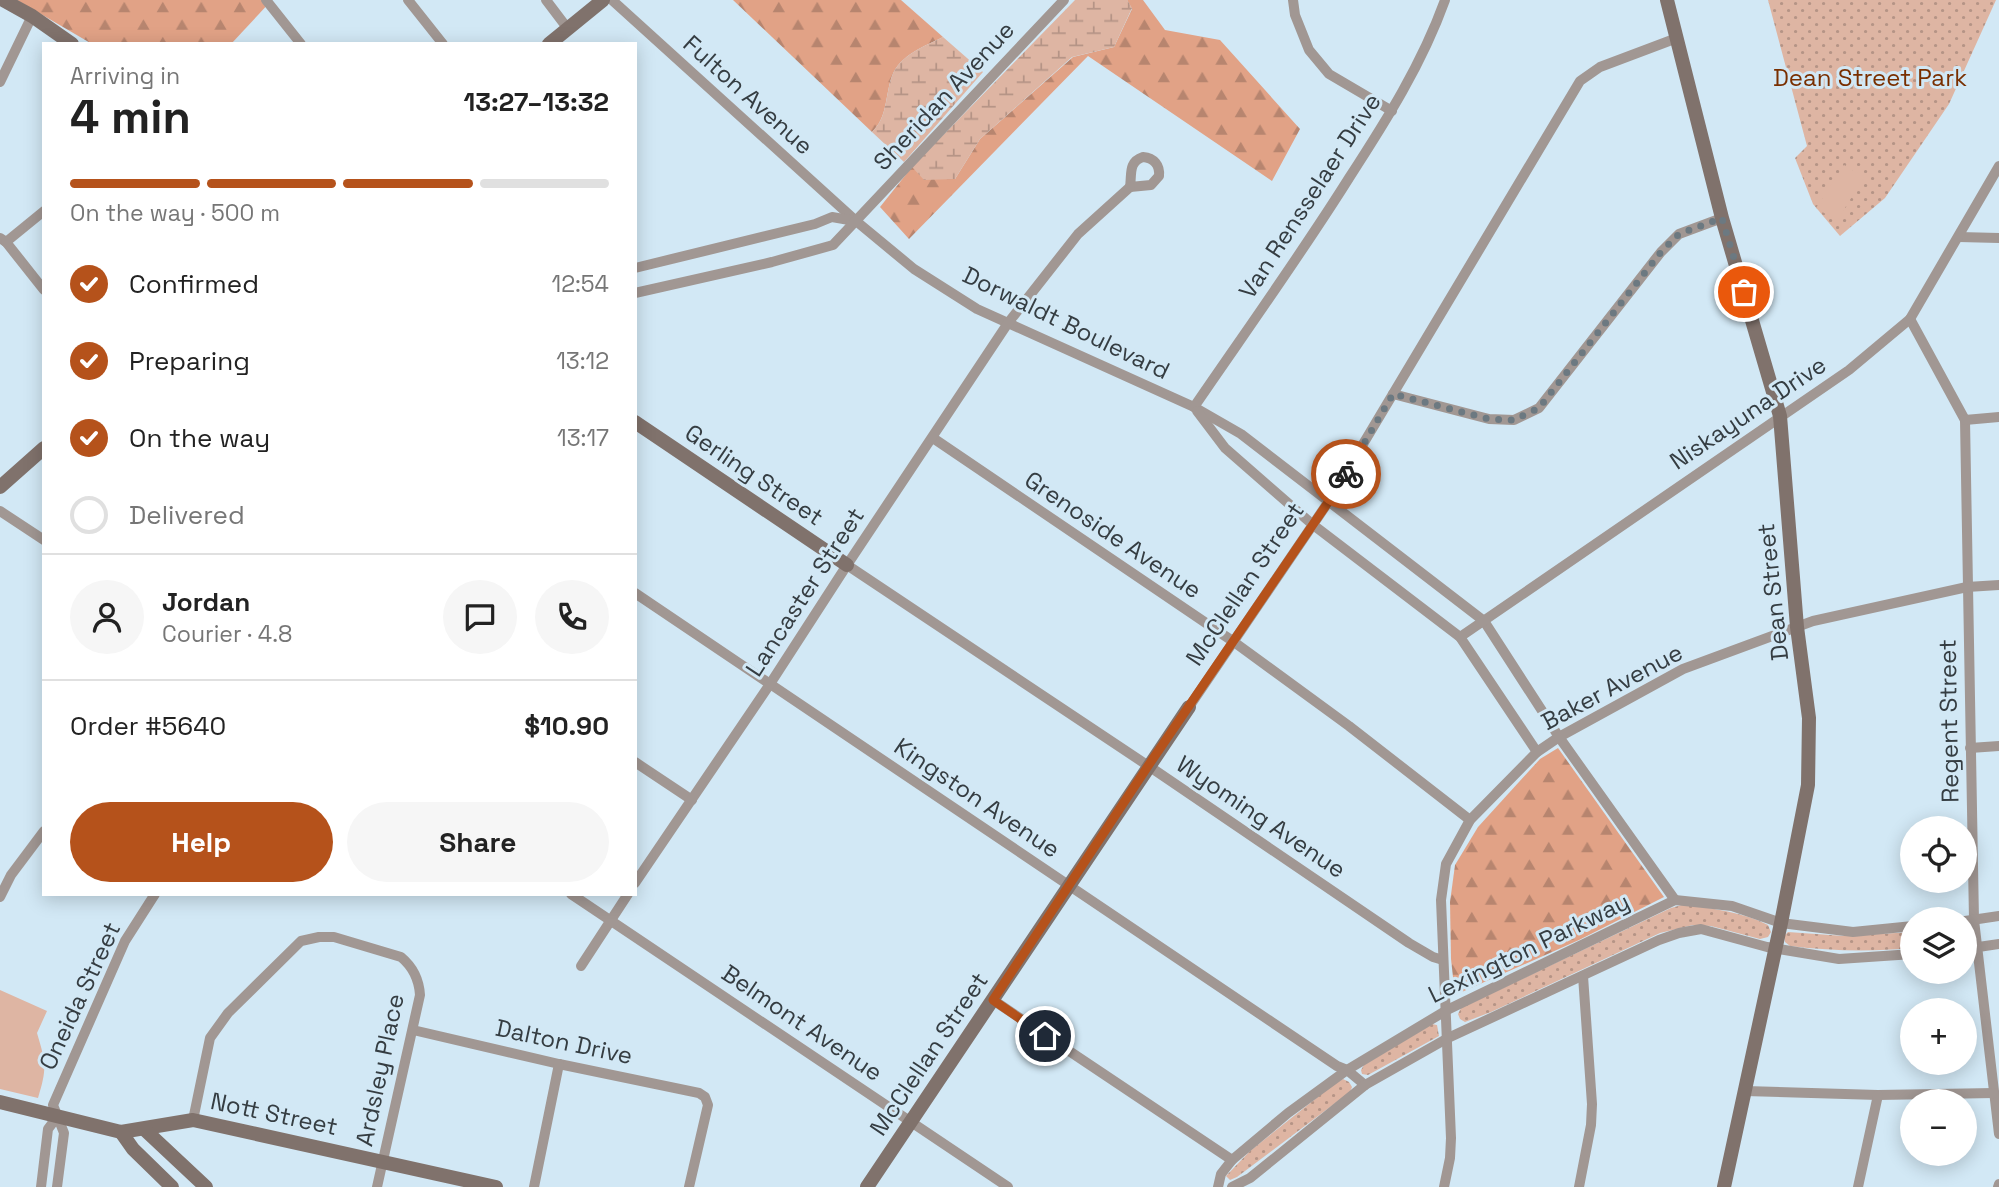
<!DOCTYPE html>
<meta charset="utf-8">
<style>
:root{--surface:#fff;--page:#f6f6f6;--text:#222;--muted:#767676;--line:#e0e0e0;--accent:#b5521b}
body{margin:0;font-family:"Space Grotesk",sans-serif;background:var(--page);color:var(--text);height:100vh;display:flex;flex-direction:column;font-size:26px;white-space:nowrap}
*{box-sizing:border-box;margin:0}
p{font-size:23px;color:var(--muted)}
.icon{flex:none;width:38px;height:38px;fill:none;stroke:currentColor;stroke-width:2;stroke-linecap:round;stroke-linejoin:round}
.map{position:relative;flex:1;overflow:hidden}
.panel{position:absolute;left:42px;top:42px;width:595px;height:854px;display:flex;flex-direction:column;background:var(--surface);border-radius:0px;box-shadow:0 4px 18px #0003}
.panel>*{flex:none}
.fabs{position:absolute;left:1900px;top:816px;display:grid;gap:14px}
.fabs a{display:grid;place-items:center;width:77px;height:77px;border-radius:50%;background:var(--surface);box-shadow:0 4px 18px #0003;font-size:35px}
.pin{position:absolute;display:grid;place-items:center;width:60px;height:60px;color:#fff;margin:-30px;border:4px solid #fff;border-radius:50%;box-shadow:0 2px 7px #0007}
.courier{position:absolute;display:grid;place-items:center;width:70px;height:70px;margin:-35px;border:5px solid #b5521b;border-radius:50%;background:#fff;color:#222;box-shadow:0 2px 9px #0007}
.summary em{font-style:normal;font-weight:600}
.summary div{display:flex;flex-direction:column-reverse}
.summary{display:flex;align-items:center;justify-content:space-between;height:119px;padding:0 28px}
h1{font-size:46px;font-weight:600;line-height:52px}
.bar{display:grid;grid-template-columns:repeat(4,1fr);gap:10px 7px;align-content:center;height:84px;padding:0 28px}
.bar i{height:9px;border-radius:5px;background:var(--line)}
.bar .on{background:var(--accent)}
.bar p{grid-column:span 4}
.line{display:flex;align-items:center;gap:18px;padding:0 28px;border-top:2px solid var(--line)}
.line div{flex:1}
.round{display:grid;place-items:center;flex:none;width:74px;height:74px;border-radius:37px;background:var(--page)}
ol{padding:0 28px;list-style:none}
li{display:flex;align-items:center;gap:21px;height:77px}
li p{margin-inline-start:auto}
li .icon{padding:7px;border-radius:50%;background:var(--accent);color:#fff;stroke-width:4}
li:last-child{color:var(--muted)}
li i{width:38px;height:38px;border:4px solid var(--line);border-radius:50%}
.action{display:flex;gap:14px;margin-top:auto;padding:14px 28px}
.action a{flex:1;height:80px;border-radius:42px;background:var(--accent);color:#fff;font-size:28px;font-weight:600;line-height:80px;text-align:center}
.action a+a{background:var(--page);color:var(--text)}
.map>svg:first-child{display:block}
.grass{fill:url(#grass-dots)}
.forest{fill:url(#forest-firs)}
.wetland{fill:url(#wetland-marsh)}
.garden{fill:#deb5a3}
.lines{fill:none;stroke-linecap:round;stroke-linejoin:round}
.street{stroke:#a19793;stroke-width:10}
.secondary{stroke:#80726c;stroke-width:14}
.done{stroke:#6c7981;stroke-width:7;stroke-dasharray:0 12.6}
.route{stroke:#b5521b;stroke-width:9}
.labels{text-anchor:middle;stroke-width:6;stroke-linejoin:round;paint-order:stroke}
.park-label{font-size:24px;fill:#792f00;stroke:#d2e8f5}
.street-label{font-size:24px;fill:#353d42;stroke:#d2e8f5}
</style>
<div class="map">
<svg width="1999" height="1187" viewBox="0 0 1999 1187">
<defs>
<pattern id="grass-dots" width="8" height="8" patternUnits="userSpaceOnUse" patternTransform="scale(1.75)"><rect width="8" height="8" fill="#deb5a3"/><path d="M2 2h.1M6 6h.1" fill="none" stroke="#b59486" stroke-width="1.8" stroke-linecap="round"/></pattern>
<pattern id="forest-firs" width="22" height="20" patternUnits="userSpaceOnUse" patternTransform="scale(1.75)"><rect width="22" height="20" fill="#e1a286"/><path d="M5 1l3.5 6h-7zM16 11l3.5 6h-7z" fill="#b7856f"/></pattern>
<pattern id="wetland-marsh" width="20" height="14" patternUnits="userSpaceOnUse" patternTransform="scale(1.75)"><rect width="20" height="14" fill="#deb5a3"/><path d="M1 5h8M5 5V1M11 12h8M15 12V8" fill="none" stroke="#b59486"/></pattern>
</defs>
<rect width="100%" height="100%" fill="#d2e8f5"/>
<!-- grass -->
<g class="grass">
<path d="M1768 0H1996L1949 104 1885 198 1840 236 1813 204 1795 158 1807 146Z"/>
<path d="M1685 904C1713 909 1743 912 1768 925L1771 932 1768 937 1760 939 1711 926 1693 925 1660 933 1491 1012 1465 1022 1460 1019 1458 1014 1461 1008 1671 908Z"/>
<path d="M1788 932 1844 936 1913 932V948C1871 952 1831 951 1790 946L1785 942 1784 936Z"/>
<path d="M1432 1024 1437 1025 1439 1036 1368 1075 1362 1074 1361 1070 1364 1065Z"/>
<path d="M1343 1079 1349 1082 1352 1087 1350 1092 1237 1177 1230 1180 1226 1176 1250 1151 1334 1084Z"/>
</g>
<!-- forest -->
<g class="forest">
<path d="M17 0H272L231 44H92Z"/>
<path d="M733 0H901L943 37C925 46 900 55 892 76 885 95 888 117 872 132Z"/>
<path d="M1127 0H1143L1165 30 1220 40 1300 129 1272 181 1088 56 909 239 880 207 912 167 955 179 980 139 1073 57 1114 47 1132 9Z"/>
<path d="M1558 748 1664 897 1579 940 1455 995 1451 959 1450 902 1455 865 1478 827 1540 759Z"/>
</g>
<!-- wetland -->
<g class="wetland">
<path d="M1075 0H1127L1132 8 1114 47 1072 57 980 139 955 179 924 180 912 167Z"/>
<path d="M943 37 983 72 904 162 872 132C888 117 885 95 892 76 900 55 925 46 943 37Z"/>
</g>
<!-- garden -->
<g class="garden">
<path d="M1844 165 1864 177 1837 221 1816 208Z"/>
<path d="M0 990 47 1011 37 1033C46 1063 47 1069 38 1098L0 1089Z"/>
</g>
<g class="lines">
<!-- street -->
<g class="street">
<path d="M266 0 301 44"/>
<path d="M408 0 443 44"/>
<path d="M546 0 568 29"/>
<path d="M612 0 856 221 914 269 977 309 1194 407 1241 434 1484 621 1559 737 1675 900"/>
<path d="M1293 0 1295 15 1309 50 1329 74 1392 111"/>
<path d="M0 82 32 16"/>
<path d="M1143 157C1154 158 1160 165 1159 176L1151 185 1130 187C1132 174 1128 162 1143 157Z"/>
<path d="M1959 237 1999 238"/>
<path d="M0 238 6 242 44 290"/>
<path d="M6 242 44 211"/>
<path d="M635 268 815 224 832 217 855 221"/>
<path d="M635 293 772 262 833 245 1064 0"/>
<path d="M1910 319 1965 420 1974 920 1999 1134"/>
<path d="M1393 394 1489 419 1514 420 1539 408 1661 252 1679 234 1722 218"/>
<path d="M1194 407C1246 331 1300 256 1349 178 1386 121 1422 64 1445 0"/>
<path d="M1197 411 1225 448 1312 524 1460 637 1537 752"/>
<path d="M1965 420 1999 417"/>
<path d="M933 438 1234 642 1349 726 1470 820"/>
<path d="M0 511 44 540"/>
<path d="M847 565 1156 771 1409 943 1433 957 1443 960"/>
<path d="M635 593 1337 1066 1347 1070 1365 1085"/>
<path d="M1460 637 1849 370 1910 319 1999 166"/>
<path d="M1189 707 1329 501 1580 81 1600 67 1677 38"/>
<path d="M1970 748 1999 746"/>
<path d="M635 762 692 800"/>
<path d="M635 883 770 684 847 565 1008 323 1078 234 1130 187"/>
<path d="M571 894 1008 1187"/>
<path d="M0 897 11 875 44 831"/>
<path d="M1965 921 1999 916"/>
<path d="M1965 949 1999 944"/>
<path d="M581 966 628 894"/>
<path d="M993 1000 1232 1160"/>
<path d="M413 1030 559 1064 699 1093 705 1097 708 1105 689 1187"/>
<path d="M1745 1091 1878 1095 1994 1093"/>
<path d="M193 1120 210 1038 228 1013 301 941 319 937H334L401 957C413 967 419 979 420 995L377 1187"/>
<path d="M41 1187 48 1129 57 1117"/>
<path d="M57 1187 64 1133 53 1105 125 941 155 894"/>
<path d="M534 1187 559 1064"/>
<path d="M1218 1187 1221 1174 1232 1160 1288 1113 1347 1070 1447 1010 1675 900 1732 906 1781 923 1853 932 1913 926"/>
<path d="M1232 1187 1250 1178 1365 1085 1448 1038 1659 940 1679 933 1701 929 1767 947 1839 959 1913 954"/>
<path d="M1444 1187 1450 1158 1451 1138 1441 900 1446 864 1470 820 1537 752 1559 737 1683 669 1813 621 1967 587 1999 585"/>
<path d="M1579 1187 1591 1125 1592 1104 1583 976"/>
<path d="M1858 1187 1878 1095"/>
<path d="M1998 1187 1999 1184"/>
</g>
<!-- secondary -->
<g class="secondary">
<path d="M3 0 32 16 72 44"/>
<path d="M1667 0 1722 218 1780 416 1797 627 1809 718 1808 785 1781 923 1724 1187"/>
<path d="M549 44 603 0"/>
<path d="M635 422 847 565"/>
<path d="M0 487 44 448"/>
<path d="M0 1102 121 1132 193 1120 496 1187"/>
<path d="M144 1129 206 1187"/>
<path d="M121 1132 133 1149 172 1187"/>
<path d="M867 1187 1189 707"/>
</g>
</g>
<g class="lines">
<!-- done -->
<path class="done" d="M1346 474 1393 394 1489 419 1514 420 1539 408 1661 252 1679 234 1722 218 1744 292"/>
<!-- route -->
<path class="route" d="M1045 1036 993 1000 1148 766 1329 501 1346 474"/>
</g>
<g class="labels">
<!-- park labels -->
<g class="park-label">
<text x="1870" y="86">Dean Street Park</text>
</g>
<!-- street labels -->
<g class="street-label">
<text transform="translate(748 95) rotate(42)" y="8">Fulton Avenue</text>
<text transform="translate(944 96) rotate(-47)" y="8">Sheridan Avenue</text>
<text transform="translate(1310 196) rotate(-57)" y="8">Van Rensselaer Drive</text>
<text transform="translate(1066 323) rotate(26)" y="8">Dorwaldt Boulevard</text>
<text transform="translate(1748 413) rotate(-34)" y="8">Niskayuna Drive</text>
<text transform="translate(754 475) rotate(34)" y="8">Gerling Street</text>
<text transform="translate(1113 535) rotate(34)" y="8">Grenoside Avenue</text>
<text transform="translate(1245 584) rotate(-56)" y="8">McClellan Street</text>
<text transform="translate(805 592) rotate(-57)" y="8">Lancaster Street</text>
<text transform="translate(1773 592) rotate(-96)" y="8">Dean Street</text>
<text transform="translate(1612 687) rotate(-28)" y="8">Baker Avenue</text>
<text transform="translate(1949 721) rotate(-91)" y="8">Regent Street</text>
<text transform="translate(977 798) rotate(34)" y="8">Kingston Avenue</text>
<text transform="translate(1261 817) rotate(34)" y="8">Wyoming Avenue</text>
<text transform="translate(1529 948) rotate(-26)" y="8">Lexington Parkway</text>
<text transform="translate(80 996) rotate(-65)" y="8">Oneida Street</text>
<text transform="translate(802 1023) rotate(34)" y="8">Belmont Avenue</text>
<text transform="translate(564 1042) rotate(12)" y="8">Dalton Drive</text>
<text transform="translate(929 1054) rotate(-56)" y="8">McClellan Street</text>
<text transform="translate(380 1070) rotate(-78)" y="8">Ardsley Place</text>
<text transform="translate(274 1114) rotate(12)" y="8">Nott Street</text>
</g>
</g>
</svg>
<div class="fabs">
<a><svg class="icon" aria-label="locate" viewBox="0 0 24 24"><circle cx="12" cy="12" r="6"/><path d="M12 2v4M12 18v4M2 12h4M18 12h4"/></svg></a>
<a><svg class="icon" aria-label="layers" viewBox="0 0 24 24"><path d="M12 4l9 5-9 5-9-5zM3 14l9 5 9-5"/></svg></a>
<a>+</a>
<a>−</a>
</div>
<div class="pin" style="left:1744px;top:292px;background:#ea580c"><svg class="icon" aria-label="bag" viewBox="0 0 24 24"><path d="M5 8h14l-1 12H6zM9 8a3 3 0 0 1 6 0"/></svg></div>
<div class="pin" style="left:1045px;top:1036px;background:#1f2937"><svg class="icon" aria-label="home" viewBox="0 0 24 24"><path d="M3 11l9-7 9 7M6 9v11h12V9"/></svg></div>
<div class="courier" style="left:1346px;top:474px"><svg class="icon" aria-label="bike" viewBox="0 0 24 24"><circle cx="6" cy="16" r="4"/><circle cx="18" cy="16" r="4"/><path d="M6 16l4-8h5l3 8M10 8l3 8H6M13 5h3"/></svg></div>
<section class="panel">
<div class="summary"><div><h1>4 min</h1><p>Arriving in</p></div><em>13:27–13:32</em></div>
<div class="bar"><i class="on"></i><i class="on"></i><i class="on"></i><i></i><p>On the way · 500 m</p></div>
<ol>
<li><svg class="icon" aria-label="check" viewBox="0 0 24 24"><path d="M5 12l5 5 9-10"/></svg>Confirmed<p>12:54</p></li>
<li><svg class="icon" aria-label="check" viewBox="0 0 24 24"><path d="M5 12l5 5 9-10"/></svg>Preparing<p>13:12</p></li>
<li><svg class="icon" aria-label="check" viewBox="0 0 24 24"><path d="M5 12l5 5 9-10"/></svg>On the way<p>13:17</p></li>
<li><i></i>Delivered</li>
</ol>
<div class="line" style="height:126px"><a class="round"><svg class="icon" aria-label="person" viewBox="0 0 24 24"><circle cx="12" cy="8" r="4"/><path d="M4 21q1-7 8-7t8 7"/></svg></a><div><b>Jordan</b><p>Courier · 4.8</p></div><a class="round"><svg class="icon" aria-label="chat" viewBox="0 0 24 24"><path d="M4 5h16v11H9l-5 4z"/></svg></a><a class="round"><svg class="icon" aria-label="phone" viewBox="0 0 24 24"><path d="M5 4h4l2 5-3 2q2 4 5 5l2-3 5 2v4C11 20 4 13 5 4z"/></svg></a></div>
<div class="line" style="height:91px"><div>Order #5640</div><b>$10.90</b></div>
<div class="action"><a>Help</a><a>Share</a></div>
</section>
</div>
